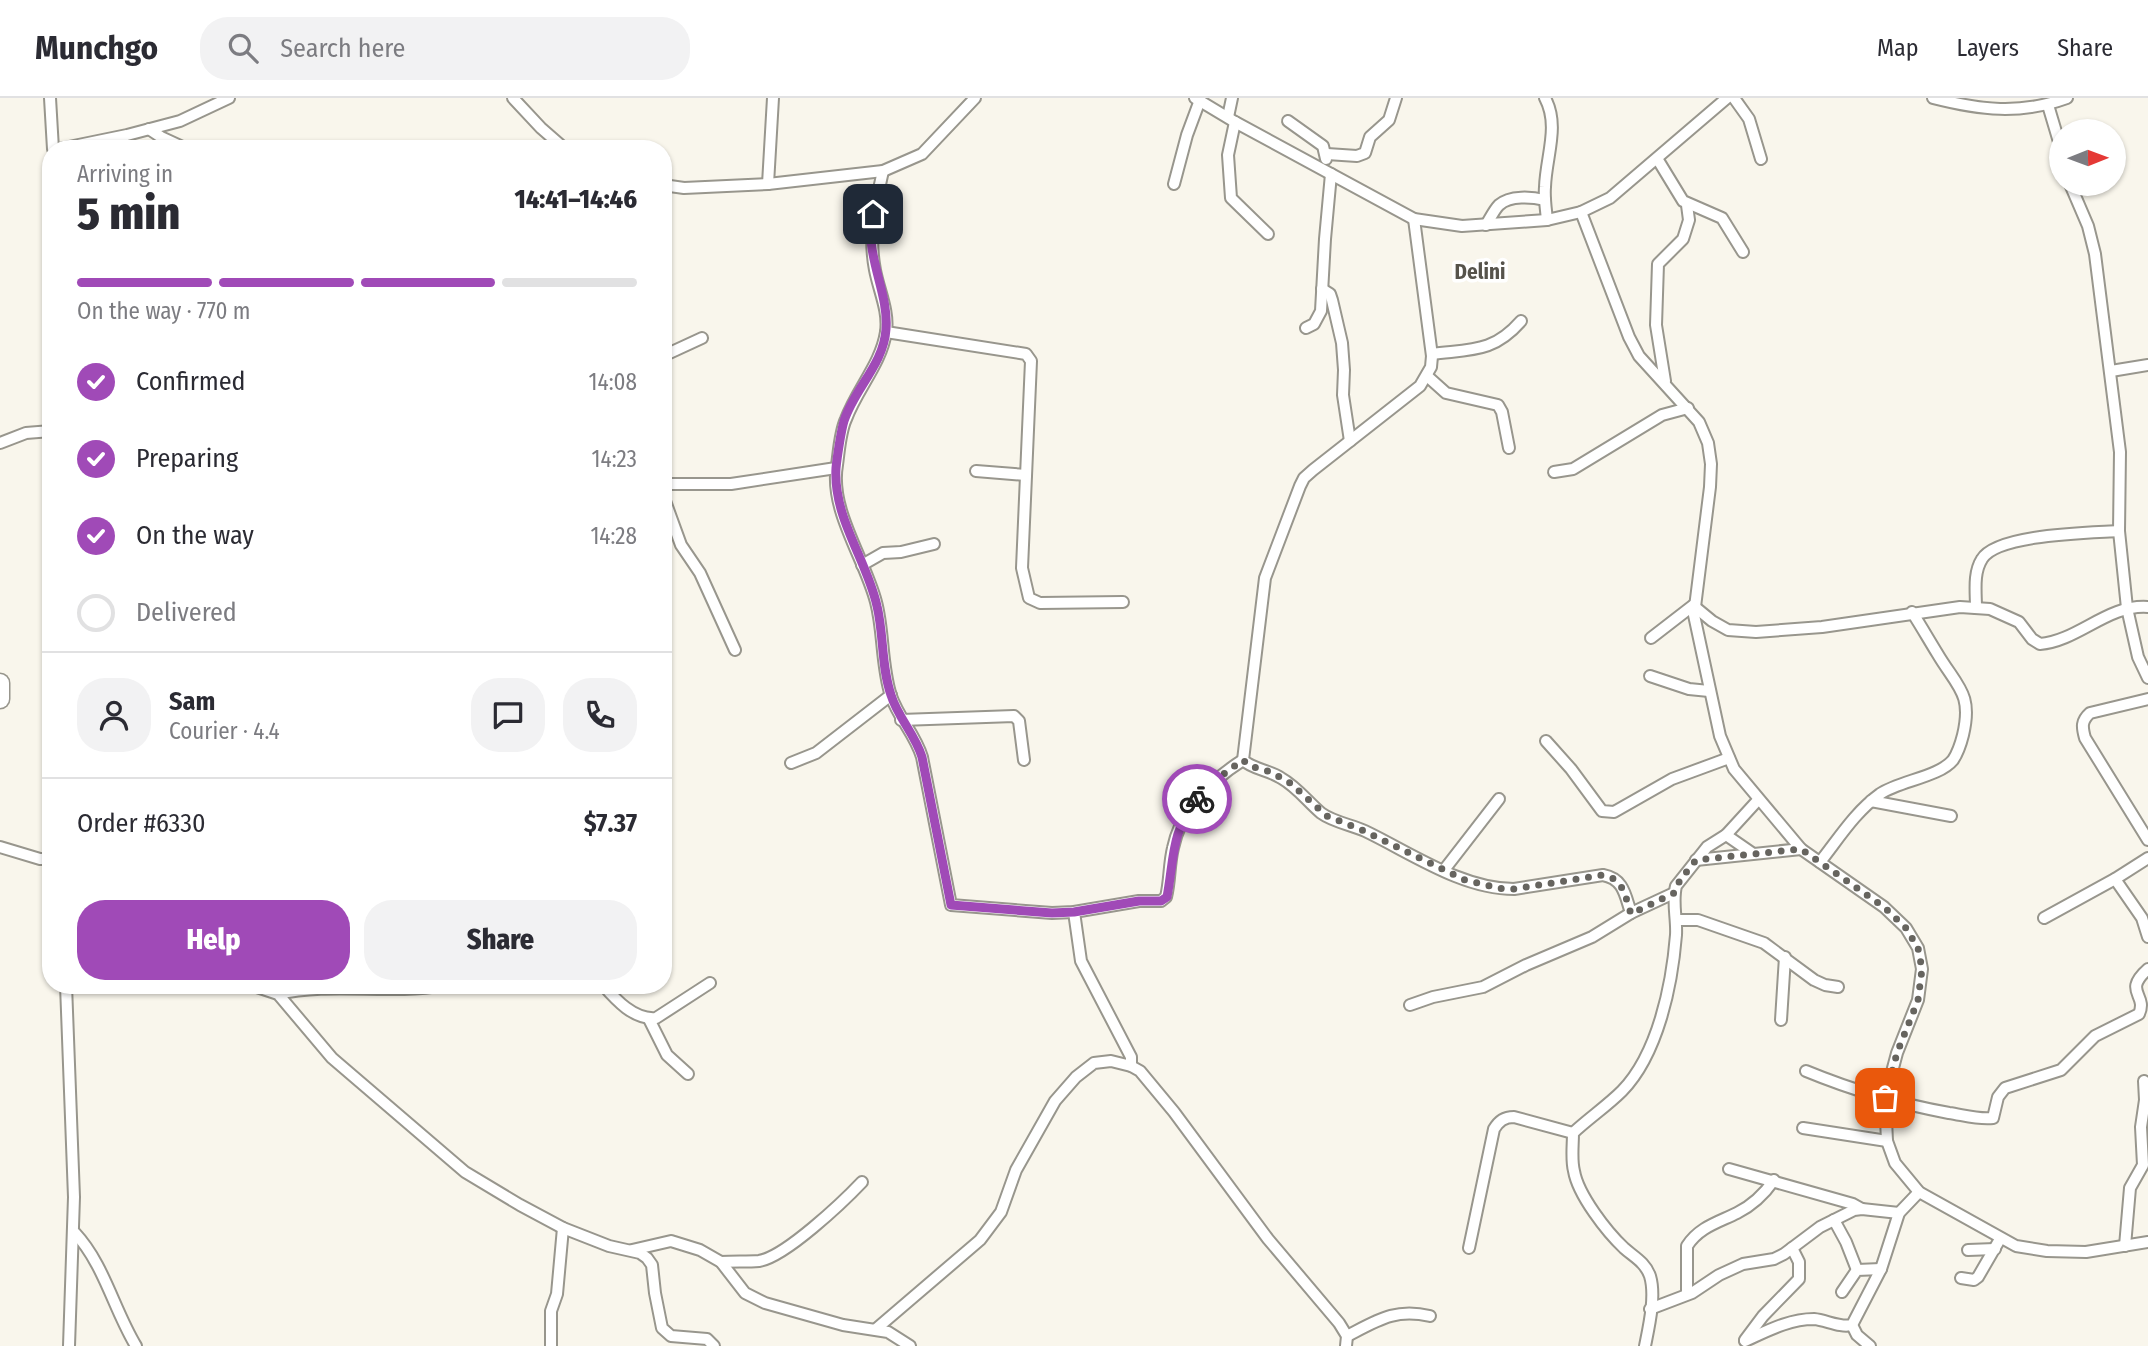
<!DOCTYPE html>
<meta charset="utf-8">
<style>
:root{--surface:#fff;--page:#f2f2f3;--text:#2b2b33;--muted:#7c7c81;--line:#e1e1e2;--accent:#a04ab7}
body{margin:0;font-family:"Fira Sans Condensed",sans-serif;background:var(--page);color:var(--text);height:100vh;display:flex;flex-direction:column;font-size:26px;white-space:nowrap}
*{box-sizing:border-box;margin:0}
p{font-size:23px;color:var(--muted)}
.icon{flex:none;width:38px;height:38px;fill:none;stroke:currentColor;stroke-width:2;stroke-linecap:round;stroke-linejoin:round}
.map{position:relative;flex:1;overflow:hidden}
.panel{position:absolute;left:42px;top:42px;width:630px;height:854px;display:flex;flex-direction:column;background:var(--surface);border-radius:28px;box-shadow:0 2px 5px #0004}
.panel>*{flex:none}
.needle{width:46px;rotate:89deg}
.fabs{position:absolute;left:2049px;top:21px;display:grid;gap:14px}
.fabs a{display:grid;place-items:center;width:77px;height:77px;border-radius:50%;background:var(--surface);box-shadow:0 2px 5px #0004;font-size:35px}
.pin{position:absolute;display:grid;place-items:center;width:60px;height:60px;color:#fff;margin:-30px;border-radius:14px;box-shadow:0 4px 10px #0006}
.courier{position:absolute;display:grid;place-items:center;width:70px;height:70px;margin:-35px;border:5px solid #a04ab7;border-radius:50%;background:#fff;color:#222;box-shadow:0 2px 9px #0007}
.headline em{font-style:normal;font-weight:800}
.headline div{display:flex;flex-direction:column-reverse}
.headline{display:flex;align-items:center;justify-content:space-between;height:119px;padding:0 35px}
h1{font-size:46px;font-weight:800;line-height:52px}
.bar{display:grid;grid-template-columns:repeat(4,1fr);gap:10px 7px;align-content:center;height:84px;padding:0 35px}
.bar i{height:9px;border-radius:5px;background:var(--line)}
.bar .on{background:var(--accent)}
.bar p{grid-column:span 4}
.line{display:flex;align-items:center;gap:18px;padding:0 35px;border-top:2px solid var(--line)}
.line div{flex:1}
.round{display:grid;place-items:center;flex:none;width:74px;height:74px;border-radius:28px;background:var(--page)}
ol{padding:0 35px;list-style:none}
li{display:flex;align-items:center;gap:21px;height:77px}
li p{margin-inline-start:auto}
li .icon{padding:7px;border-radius:50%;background:var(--accent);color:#fff;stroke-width:4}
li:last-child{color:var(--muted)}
li i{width:38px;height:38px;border:4px solid var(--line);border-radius:50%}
.button{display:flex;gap:14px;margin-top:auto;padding:14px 35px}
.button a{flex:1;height:80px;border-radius:28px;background:var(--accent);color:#fff;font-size:28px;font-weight:800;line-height:80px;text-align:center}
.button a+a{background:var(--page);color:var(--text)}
header{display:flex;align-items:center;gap:42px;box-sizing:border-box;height:98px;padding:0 35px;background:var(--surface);border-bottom:2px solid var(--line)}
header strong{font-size:33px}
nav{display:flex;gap:38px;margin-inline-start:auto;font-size:24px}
.search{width:490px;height:63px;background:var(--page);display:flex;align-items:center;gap:18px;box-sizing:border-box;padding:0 24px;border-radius:28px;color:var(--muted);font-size:26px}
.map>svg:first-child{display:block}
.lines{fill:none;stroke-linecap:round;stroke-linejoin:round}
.minor-casing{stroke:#98968d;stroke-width:14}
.trunk-casing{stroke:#98968d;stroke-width:21}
.minor{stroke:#fff;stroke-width:10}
.trunk{stroke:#fff;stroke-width:18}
.done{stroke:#66645f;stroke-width:7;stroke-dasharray:0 12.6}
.route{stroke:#a04ab7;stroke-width:9}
.labels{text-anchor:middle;stroke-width:7;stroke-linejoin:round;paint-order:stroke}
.quarter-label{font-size:21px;font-weight:bold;fill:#56534b;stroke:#fff}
</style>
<header>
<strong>Munchgo</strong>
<div class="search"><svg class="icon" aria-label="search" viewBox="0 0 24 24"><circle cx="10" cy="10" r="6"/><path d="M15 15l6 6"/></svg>Search here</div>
<nav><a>Map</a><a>Layers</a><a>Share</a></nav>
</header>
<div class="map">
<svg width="2148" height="1248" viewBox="0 0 2148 1248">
<rect width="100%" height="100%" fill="#f9f6ec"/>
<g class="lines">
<defs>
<g id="minor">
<path d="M50 0 53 51"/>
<path d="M513 0 541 30 565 51"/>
<path d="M1195 0 1235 24 1414 121 1462 128 1547 122 1581 114 1610 100 1727 0"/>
<path d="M1545 0C1560 28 1546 58 1545 89 1544 100 1546 111 1547 122"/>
<path d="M1734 0 1749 21 1761 61"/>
<path d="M1933 0C1980 12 2020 17 2067 0"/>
<path d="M2048 7 2062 54"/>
<path d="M1228 19 1232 0"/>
<path d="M1288 23 1323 48 1326 61"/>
<path d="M1235 24 1228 57 1231 100 1268 136"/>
<path d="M149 31 161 39 187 51"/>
<path d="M59 51 127 37 180 23 229 0"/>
<path d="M1327 56 1357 58 1365 55 1370 39 1389 22 1396 0"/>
<path d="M1658 62 1683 103 1722 120 1743 154"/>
<path d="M883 73C875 109 868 135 875 172 879 193 889 213 886 234 881 266 857 291 846 321 840 334 839 353 837 367 829 412 865 461 876 504 884 534 881 567 891 598 899 621 915 636 922 659L951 807 1052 815 1074 814 1139 803H1161L1166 799C1170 783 1169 766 1173 750 1181 711 1210 683 1243 662"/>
<path d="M768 86 773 0"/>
<path d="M1174 86 1187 37 1200 2"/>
<path d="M2070 86 2088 128 2095 156 2120 354 2119 433 2127 510 2138 559 2148 580"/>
<path d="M663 87 684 90 768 86 883 73 922 56 975 0"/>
<path d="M1581 114 1629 239 1639 258 1699 324 1708 345 1711 366 1710 389 1694 517 1720 638 1734 671 1801 751 1884 809 1906 830 1918 850 1922 871 1918 902 1897 955 1885 1000 1887 1043 1895 1065 1919 1094 2016 1148 2047 1153 2086 1154 2148 1144"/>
<path d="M1414 121 1432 258 1431 269 1420 288 1313 372 1304 380 1300 388 1265 480 1243 662C1252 671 1269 672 1281 680 1297 689 1307 703 1321 715 1333 724 1352 727 1365 733 1411 755 1462 791 1514 791L1603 777C1624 781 1625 797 1631 815"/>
<path d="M1486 127C1490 121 1494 112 1499 107 1510 97 1532 99 1545 102"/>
<path d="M1322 191 1330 196 1332 202 1342 245 1344 272 1343 297 1350 343"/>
<path d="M1306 230 1314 226 1321 213 1325 141 1331 76"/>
<path d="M886 234 1026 256 1031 263 1022 470 1029 500 1040 505 1123 504"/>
<path d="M1432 256C1471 251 1493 255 1521 223"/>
<path d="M663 258 702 240"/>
<path d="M2111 273 2148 267"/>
<path d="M1427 278 1446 295 1498 307 1502 314 1509 350"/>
<path d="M1665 283 1656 227 1658 166 1683 141 1689 122 1687 107"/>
<path d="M0 345 26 335 51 333"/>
<path d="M976 373 1026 377"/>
<path d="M1554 374 1573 371 1662 317 1688 310"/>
<path d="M663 386H731L836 370"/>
<path d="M663 392 665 403 681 447 700 475 735 552"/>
<path d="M862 467 883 455 901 454 934 446"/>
<path d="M1695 509 1712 523 1728 532 1756 534 1822 529 1960 509 1990 511 2019 524 2032 541 2040 546C2078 543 2108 506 2148 509"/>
<path d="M1976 510C1976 494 1973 475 1982 461 1997 436 2089 435 2119 433"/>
<path d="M1651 540 1695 506"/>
<path d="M1650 578 1689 591 1709 593"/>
<path d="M2148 601 2090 615C2081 623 2082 629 2085 640L2148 742"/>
<path d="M901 622 1014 618 1019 623 1024 662"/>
<path d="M1546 643 1571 671 1602 713 1614 714 1672 681 1729 660"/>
<path d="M791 665 816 655 891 597"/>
<path d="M1871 703 1951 718"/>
<path d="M1726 737 1752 755"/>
<path d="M0 749 40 761H51"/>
<path d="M1696 762 1801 751"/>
<path d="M1820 764C1839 740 1855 714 1880 696 1899 683 1939 679 1953 662 1957 656 1961 645 1963 637 1973 595 1957 589 1937 555 1929 542 1921 528 1912 514"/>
<path d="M1444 772 1499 701"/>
<path d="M2115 781 2142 820 2148 839"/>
<path d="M1074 814 1081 863 1131 959V968"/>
<path d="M2044 820 2115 781 2148 760"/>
<path d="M1676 822H1698L1764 845 1814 882 1825 887 1838 889"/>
<path d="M66 887 74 1099 69 1248"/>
<path d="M251 887 278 896 332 960 465 1074 520 1107 563 1130 609 1148 640 1155 647 1160 652 1167 655 1195 662 1230 671 1238 707 1241 714 1248"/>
<path d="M603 887C616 902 634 922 656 920L710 885"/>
<path d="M278 896C332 884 389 897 444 887"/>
<path d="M1410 907 1433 899 1483 889 1526 867 1592 839 1631 815 1674 795"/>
<path d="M649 921 667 957 688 976"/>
<path d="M1781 922 1785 859"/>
<path d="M1806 973C1852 992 1900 1006 1949 1015 1963 1017 1979 1022 1993 1020L1998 999 2005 990 2061 972 2095 938 2139 916C2148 896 2122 894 2148 871"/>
<path d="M1803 1030 1887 1043"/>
<path d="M1729 1071 1853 1106 1862 1111"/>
<path d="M1834 1122 1846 1144 1857 1172"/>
<path d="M75 1135C104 1166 114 1212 136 1248"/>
<path d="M2125 1148 2130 1090 2143 1067 2141 1029 2145 1002 2144 983"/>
<path d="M1469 1150 1494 1031C1499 1023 1504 1019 1514 1019L1573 1035"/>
<path d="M632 1152 671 1143 700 1152 721 1164 745 1195 765 1205 843 1227 888 1234 910 1248"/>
<path d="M1968 1152 1995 1151"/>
<path d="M721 1164C733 1163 747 1164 759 1163 785 1159 843 1104 862 1084"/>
<path d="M1961 1180 1974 1182 1978 1179 2000 1141"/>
<path d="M1842 1194 1857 1172 1881 1171"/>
<path d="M1687 1196V1148C1699 1129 1719 1124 1737 1115 1751 1108 1765 1095 1774 1082"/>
<path d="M1650 1211 1692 1195 1719 1177 1743 1166 1774 1161 1784 1156 1820 1129 1854 1112 1862 1111 1899 1115"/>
<path d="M1852 1227 1857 1237 1870 1248"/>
<path d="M876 1231 980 1142 1001 1114 1016 1072 1055 1003 1076 979 1094 965 1111 963 1131 968 1140 973 1174 1014 1268 1141 1339 1225 1347 1238 1346 1248"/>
<path d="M1347 1238C1378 1222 1395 1210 1430 1218"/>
<path d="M1745 1242 1763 1218 1799 1181V1164L1792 1150"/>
<path d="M1745 1243C1767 1233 1789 1221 1814 1221 1826 1222 1840 1230 1852 1227L1881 1171 1899 1115 1919 1094"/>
<path d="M551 1248V1213L557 1196 563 1130"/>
<path d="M1645 1248C1649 1228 1656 1198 1650 1178 1645 1164 1634 1159 1624 1150 1607 1134 1578 1097 1574 1073 1571 1062 1573 1047 1573 1035 1589 1020 1607 1008 1622 993 1658 956 1672 887 1676 837 1677 821 1672 804 1676 788L1707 749 1726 737 1758 702"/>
</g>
<path id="trunk" d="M0 585V601"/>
</defs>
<!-- minor casing -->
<use href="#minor" class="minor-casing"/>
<!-- trunk casing -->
<use href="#trunk" class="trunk-casing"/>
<!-- minor -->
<use href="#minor" class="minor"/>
<!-- trunk -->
<use href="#trunk" class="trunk"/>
</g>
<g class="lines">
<!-- done -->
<path class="done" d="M1197 701 1207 688 1243 662 1250 668 1271 674 1290 685 1327 718 1362 732 1465 782 1503 791H1514L1603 777C1624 781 1625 798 1631 816L1674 795 1680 782 1696 762 1801 751 1884 809 1906 830 1918 850 1922 871 1918 902 1897 955 1885 1000"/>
<!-- route -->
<path class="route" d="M873 116C863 154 889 193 886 231 884 266 854 291 844 323 841 333 837 360 836 370 833 420 867 462 877 508 884 537 881 568 891 597 898 620 915 636 922 659L951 807 1052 815 1074 814 1139 803H1161L1167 799C1174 762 1171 733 1197 701"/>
</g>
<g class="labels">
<!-- quarter labels -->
<g class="quarter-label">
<text x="1480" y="181">Delini</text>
</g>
</g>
</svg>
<div class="fabs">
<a><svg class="needle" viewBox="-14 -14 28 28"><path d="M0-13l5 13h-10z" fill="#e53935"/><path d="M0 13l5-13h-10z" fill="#7c7c81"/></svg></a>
</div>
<div class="pin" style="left:1885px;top:1000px;background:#ea580c"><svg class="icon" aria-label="bag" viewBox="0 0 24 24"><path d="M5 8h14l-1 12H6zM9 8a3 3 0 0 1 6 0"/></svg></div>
<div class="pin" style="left:873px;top:116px;background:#1f2937"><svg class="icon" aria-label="home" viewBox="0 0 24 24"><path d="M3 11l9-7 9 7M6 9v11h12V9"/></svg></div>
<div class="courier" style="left:1197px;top:701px"><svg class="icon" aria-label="bike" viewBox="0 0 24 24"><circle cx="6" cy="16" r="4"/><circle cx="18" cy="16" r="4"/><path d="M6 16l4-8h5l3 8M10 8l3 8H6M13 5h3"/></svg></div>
<section class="panel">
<div class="headline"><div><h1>5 min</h1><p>Arriving in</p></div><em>14:41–14:46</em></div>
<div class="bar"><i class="on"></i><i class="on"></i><i class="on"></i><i></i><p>On the way · 770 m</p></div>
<ol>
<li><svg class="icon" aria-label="check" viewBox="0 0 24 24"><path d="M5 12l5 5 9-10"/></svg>Confirmed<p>14:08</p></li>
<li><svg class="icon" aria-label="check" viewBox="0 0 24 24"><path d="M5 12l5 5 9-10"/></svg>Preparing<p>14:23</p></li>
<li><svg class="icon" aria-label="check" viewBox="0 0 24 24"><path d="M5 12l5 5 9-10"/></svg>On the way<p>14:28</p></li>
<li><i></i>Delivered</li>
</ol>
<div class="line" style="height:126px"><a class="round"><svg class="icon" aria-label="person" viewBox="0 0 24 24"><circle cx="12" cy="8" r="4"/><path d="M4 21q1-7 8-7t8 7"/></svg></a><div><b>Sam</b><p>Courier · 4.4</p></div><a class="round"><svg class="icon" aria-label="chat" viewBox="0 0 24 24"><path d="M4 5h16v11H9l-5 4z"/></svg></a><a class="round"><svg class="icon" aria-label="phone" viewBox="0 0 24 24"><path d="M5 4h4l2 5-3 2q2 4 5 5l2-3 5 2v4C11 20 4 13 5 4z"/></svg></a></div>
<div class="line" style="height:91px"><div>Order #6330</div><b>$7.37</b></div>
<div class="button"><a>Help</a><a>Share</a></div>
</section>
</div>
